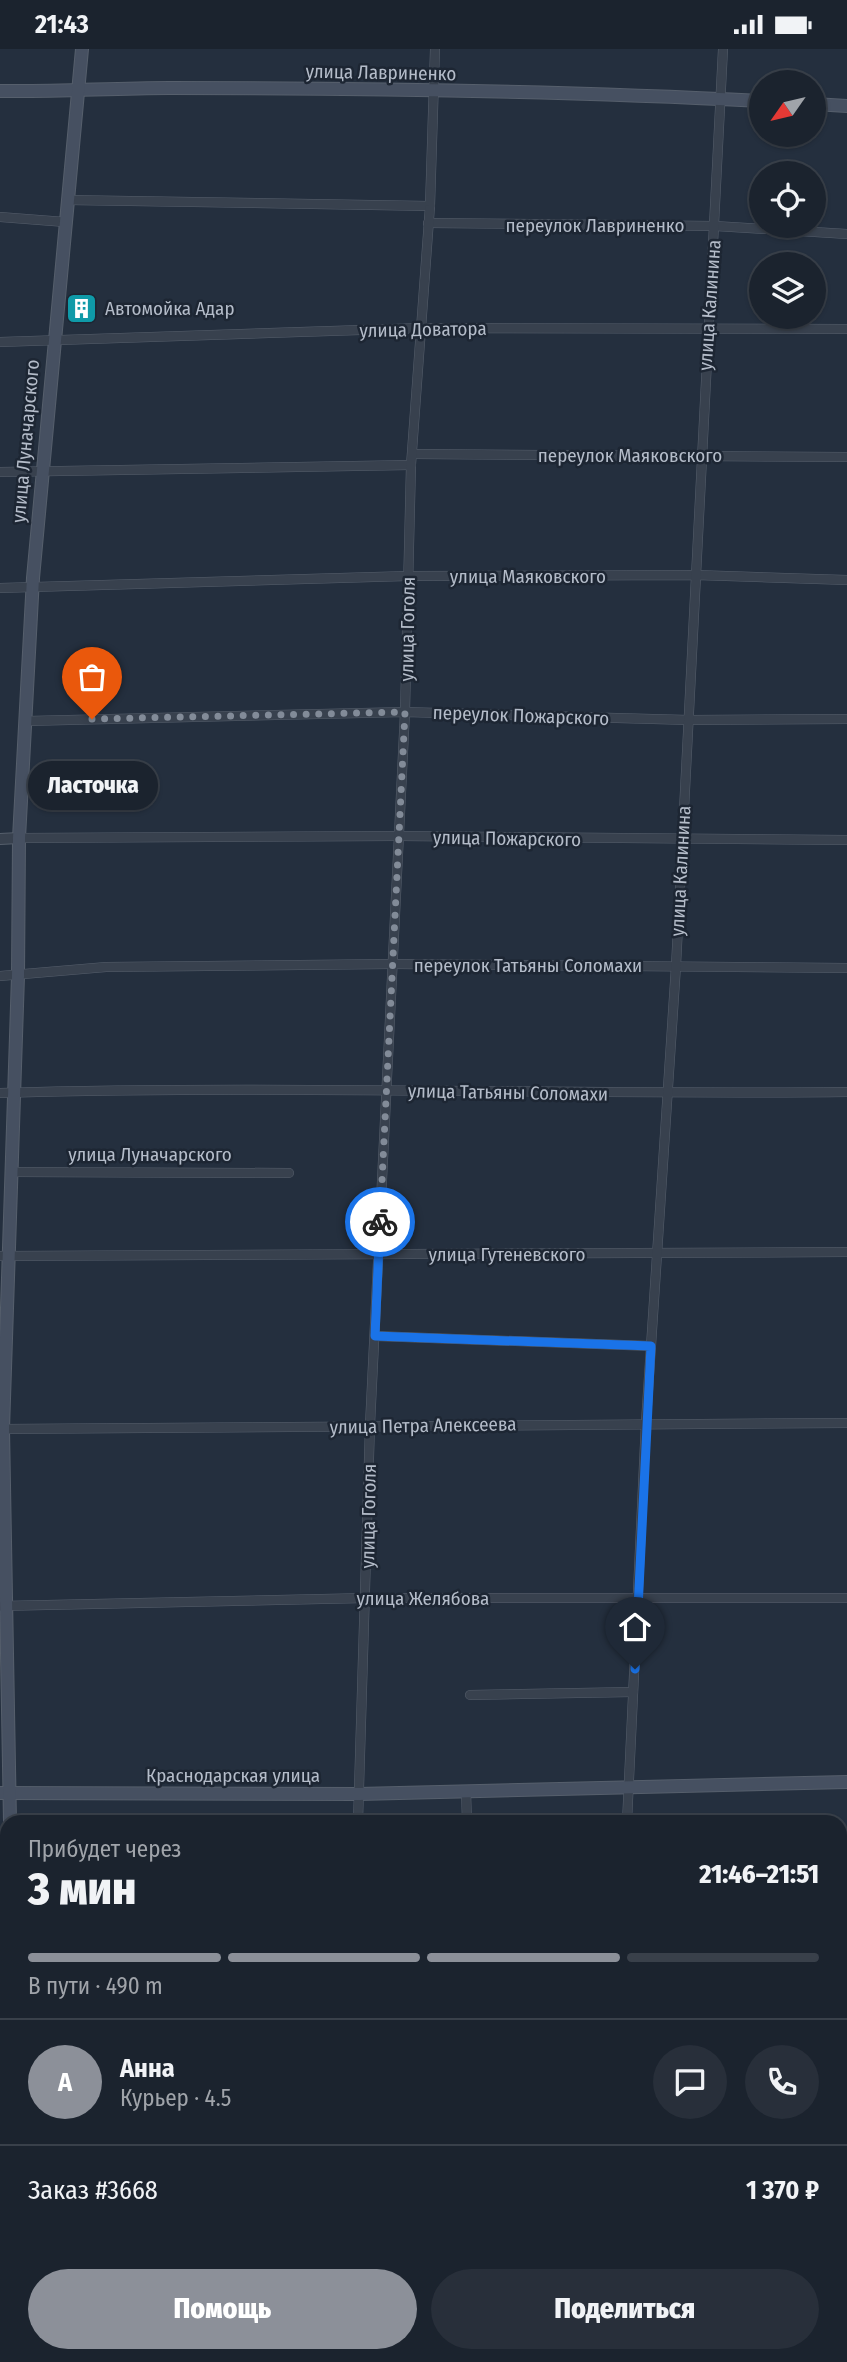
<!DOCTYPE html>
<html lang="ru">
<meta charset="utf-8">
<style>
:root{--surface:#1b232e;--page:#282f3a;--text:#f1f3f6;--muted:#a0a4aa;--line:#39404a;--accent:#8c9099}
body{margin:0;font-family:"Fira Sans Condensed",sans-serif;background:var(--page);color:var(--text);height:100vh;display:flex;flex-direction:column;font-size:26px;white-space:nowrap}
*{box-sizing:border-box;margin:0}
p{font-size:23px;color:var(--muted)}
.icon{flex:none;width:38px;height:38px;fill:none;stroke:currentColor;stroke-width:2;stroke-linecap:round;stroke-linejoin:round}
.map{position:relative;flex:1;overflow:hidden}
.panel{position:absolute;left:0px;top:1766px;width:847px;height:548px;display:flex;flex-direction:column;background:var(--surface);border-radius:21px 21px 0 0;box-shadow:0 2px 5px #0004,0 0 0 2px var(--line)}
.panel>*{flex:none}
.needle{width:46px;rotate:236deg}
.fabs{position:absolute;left:749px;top:21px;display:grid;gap:14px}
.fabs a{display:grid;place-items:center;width:77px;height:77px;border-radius:50%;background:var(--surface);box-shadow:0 2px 5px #0004,0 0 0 2px var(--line);font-size:35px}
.pin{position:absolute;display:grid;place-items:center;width:60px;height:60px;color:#fff;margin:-72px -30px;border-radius:50% 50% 50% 0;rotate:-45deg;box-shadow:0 0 7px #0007}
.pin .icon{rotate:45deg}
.courier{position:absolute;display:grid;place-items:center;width:70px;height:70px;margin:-35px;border:5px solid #1a73e8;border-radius:50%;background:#fff;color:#222;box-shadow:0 2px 9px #0007}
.bubble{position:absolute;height:49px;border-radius:24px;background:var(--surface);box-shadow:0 2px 5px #0004,0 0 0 2px var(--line);font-size:23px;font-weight:800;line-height:49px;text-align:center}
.overview em{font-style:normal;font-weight:800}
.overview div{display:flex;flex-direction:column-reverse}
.overview{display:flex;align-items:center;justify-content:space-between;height:119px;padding:0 28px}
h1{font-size:46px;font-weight:800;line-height:52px}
.bar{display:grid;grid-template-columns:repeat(4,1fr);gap:10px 7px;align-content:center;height:84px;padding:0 28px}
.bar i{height:9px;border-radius:5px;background:var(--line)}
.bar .active{background:var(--accent)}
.bar p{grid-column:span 4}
.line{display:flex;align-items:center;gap:18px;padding:0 28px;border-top:2px solid var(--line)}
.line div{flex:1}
.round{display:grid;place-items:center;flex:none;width:74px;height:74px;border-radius:37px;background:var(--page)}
.action{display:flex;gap:14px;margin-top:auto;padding:14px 28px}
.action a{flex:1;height:80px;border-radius:42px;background:var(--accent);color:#fff;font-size:28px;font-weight:800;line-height:80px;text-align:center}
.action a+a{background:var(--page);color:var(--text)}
.status{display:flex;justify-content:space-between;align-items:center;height:49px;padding:0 35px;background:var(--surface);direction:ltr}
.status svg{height:19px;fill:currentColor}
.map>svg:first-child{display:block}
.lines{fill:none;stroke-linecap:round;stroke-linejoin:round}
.minor-casing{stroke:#565f6c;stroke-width:10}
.tertiary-casing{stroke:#565f6c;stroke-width:12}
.secondary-casing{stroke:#565f6c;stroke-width:14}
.minor{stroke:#38414e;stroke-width:9}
.tertiary{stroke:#38414e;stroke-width:10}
.secondary{stroke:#465061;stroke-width:12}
.done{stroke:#828b98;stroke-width:7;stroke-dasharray:0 12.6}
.route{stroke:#1a73e8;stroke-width:9}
.labels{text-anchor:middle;stroke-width:5;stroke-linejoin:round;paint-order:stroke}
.street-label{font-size:19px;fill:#b4bcc9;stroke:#1d2633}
.poi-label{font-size:19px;fill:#b4bcc9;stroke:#1d2633;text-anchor:start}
</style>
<div class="status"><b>21:43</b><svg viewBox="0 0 49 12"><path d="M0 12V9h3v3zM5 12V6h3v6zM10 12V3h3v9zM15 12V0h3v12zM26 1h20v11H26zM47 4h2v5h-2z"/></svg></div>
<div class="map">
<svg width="847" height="2313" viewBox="0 0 847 2313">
<rect width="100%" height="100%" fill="#242f3e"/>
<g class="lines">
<defs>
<g id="minor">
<path d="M67 151 430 157"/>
<path d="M0 168 65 173"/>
<path d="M428 174 715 177 847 185"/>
<path d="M0 293 422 279 847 280"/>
<path d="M413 405 847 408"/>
<path d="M0 423 411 416"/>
<path d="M0 539 408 527 696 526 847 531"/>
<path d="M27 672 405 663 689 671 847 670"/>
<path d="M19 789 397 787 847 791"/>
<path d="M0 927 106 918 392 915 847 919"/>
<path d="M0 1044C282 1036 565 1046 847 1043"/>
<path d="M12 1123 289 1124"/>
<path d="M0 1207 847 1203"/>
<path d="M375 1287 651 1297"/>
<path d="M0 1380 847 1374"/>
<path d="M0 1557 367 1549H847"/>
<path d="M470 1646 633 1643"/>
<path d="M466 1742 467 1773"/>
<path d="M358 1773 370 1376 405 663 411 416 430 157 435 0"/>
<path d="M627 1773 646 1373 676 917 723 0"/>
<path d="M840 1852H847"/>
<path d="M840 1980H847"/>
<path d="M0 2180 7 2181"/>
<path d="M840 2236 847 2235"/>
<path d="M0 2272H7"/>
<path d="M185 2306V2313"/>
<path d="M332 2313 333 2306"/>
<path d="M603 2313V2306"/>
</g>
<path id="tertiary" d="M0 790 19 789"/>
<g id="secondary">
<path d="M0 42C57 43 113 39 169 39 366 39 564 42 761 52"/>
<path d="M814 55 847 57"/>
<path d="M0 1744 359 1745 847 1733"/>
<path d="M10 1773 3 1380 18 927 19 789 33 529 82 0"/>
<path d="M0 2080 7 1848"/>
</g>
</defs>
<!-- minor casing -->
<use href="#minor" class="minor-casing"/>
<!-- tertiary casing -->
<use href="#tertiary" class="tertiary-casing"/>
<!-- secondary casing -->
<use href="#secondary" class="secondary-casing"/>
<!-- minor -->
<use href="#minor" class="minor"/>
<!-- tertiary -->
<use href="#tertiary" class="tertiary"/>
<!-- secondary -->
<use href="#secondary" class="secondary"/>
</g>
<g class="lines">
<!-- done -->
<path class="done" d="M92 670 405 663 380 1173"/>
<!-- route -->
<path class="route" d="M380 1173 375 1287 651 1297 635 1620"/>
</g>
<!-- icons -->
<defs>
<symbol id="building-square" viewBox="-11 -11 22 22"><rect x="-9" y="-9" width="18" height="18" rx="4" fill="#0f9aa8" stroke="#1d2633"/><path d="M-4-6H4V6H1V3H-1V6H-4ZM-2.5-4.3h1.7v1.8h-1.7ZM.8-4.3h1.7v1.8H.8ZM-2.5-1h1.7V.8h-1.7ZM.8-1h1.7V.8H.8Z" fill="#fff"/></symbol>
</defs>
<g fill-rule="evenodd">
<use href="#building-square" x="64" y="242" width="35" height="35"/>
</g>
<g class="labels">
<!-- street labels -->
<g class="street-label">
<text transform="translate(381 23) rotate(1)" y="7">улица Лавриненко</text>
<text x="595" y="183">переулок Лавриненко</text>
<text transform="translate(709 256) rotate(-86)" y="7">улица Калинина</text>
<text transform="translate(423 280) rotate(-1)" y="7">улица Доватора</text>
<text transform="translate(25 392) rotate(-85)" y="7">улица Луначарского</text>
<text x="630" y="413">переулок Маяковского</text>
<text x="528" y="534">улица Маяковского</text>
<text transform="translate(407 580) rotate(-89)" y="7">улица Гоголя</text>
<text transform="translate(521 666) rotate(2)" y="7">переулок Пожарского</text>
<text transform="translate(507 789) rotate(1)" y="7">улица Пожарского</text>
<text transform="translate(680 822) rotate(-87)" y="7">улица Калинина</text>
<text x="528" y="923">переулок Татьяны Соломахи</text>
<text transform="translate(508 1043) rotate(1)" y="7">улица Татьяны Соломахи</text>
<text x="150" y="1112">улица Луначарского</text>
<text x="507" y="1212">улица Гутеневского</text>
<text transform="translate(423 1376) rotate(-1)" y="7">улица Петра Алексеева</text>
<text transform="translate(368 1467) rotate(-89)" y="7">улица Гоголя</text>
<text x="423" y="1556">улица Желябова</text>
<text x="233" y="1733">Краснодарская улица</text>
</g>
<!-- poi labels -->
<g class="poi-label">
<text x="105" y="266">Автомойка Адар</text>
</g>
</g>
</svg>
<div class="fabs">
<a><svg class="needle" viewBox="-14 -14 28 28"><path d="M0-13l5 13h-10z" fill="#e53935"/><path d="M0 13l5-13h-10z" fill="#a0a4aa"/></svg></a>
<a><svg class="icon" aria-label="locate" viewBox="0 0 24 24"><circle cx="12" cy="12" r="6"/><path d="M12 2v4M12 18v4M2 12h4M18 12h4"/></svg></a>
<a><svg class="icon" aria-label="layers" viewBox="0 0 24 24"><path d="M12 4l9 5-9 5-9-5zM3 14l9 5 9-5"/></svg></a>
</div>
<div class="pin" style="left:92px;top:670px;background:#ea580c"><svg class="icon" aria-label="bag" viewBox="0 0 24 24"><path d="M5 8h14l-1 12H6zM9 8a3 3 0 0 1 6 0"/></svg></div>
<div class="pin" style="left:635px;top:1620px;background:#1f2937"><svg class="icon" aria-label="home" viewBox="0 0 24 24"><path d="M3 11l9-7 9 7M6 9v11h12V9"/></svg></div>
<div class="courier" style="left:380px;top:1173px"><svg class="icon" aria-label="bike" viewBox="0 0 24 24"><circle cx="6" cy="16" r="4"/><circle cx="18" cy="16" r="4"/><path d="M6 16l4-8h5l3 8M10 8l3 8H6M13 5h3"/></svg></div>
<div class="bubble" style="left:28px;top:712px;width:130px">Ласточка</div>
<section class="panel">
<div class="overview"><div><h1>3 мин</h1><p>Прибудет через</p></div><em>21:46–21:51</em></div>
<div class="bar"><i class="active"></i><i class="active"></i><i class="active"></i><i></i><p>В пути · 490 m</p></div>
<div class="line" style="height:126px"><b class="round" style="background:var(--accent);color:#fff">А</b><div><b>Анна</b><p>Курьер · 4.5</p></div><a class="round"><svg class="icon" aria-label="chat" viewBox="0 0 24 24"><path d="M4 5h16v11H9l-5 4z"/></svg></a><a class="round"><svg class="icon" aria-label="phone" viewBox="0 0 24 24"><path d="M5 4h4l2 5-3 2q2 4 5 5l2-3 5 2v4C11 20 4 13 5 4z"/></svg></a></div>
<div class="line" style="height:91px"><div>Заказ #3668</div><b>1 370 ₽</b></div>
<div class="action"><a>Помощь</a><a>Поделиться</a></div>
</section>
</div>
